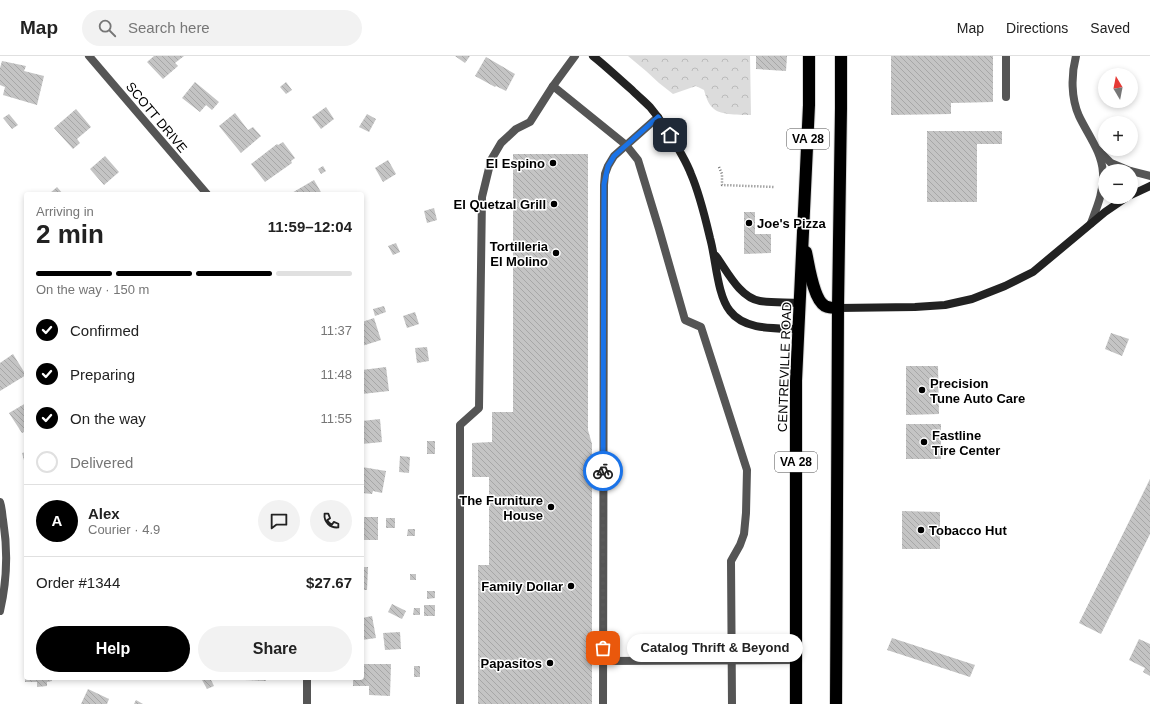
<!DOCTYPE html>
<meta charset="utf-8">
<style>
:root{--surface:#fff;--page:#f2f2f2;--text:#222;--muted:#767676;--line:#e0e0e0;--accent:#000}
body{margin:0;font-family:Arial,sans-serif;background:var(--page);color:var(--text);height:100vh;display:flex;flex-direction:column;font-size:15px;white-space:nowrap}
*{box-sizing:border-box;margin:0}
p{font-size:13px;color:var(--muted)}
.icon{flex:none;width:22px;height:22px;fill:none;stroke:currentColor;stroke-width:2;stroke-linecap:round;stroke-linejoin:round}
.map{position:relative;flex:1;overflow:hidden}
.side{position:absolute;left:24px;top:136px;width:340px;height:488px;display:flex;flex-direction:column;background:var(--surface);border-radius:4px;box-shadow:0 2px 6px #0003}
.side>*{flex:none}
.needle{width:26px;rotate:350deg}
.tools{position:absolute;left:1098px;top:12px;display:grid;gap:8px}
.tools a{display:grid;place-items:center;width:40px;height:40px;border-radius:50%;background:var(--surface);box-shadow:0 2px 6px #0003;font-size:20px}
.pin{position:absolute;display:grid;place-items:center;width:34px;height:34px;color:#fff;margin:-17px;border-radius:8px;box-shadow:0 2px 6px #0006}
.courier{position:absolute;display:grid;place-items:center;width:40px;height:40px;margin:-20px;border:3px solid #1a73e8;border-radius:50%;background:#fff;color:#222;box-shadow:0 1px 5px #0007}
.bubble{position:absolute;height:28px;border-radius:14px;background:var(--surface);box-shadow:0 2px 6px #0003;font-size:13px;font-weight:700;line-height:28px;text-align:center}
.summary em{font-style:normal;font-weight:700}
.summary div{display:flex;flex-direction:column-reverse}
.summary{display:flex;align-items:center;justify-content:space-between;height:68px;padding:0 12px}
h1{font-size:26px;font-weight:700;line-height:30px}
.bar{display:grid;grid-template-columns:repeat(4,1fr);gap:6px 4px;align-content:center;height:48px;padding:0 12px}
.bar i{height:5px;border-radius:3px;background:var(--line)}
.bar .current{background:var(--accent)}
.bar p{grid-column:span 4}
.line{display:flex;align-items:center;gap:10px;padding:0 12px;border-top:1px solid var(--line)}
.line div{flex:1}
.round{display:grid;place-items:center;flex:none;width:42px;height:42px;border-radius:21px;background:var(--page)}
ol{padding:0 12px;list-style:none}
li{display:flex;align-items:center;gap:12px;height:44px}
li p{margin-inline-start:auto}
li .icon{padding:4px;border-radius:50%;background:var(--accent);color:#fff;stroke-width:4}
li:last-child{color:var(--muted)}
li i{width:22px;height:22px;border:2px solid var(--line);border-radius:50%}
.button{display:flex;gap:8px;margin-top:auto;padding:8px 12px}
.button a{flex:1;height:46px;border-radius:24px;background:var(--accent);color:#fff;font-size:16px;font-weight:700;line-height:46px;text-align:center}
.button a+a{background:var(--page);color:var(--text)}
header{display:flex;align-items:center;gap:24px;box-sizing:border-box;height:56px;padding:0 20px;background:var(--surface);border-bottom:1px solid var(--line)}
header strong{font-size:19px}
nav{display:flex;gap:22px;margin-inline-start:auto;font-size:14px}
.search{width:280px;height:36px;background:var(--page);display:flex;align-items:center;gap:10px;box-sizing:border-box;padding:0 14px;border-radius:22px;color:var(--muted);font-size:15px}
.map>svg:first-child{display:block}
.forest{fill:url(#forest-crowns)}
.building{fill:url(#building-back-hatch)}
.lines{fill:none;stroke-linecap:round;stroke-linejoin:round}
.highway-casing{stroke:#dbdbdb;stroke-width:14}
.path{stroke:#777;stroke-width:2.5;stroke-dasharray:1 2;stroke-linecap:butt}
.lane{stroke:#555;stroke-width:8}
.street{stroke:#555;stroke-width:8}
.secondary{stroke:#222;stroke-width:8}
.highway{stroke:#000;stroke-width:12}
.done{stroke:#595959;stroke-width:4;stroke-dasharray:0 7.2}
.route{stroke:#1a73e8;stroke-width:5}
.poi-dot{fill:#000;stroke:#fff;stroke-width:1.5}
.labels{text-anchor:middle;stroke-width:3;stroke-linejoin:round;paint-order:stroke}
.shield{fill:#fff;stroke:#4c4c4c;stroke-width:1}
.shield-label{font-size:12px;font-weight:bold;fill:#000}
.street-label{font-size:13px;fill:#000;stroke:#fff}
.poi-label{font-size:13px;font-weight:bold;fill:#000;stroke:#fff;text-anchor:end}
</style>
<header>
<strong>Map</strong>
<div class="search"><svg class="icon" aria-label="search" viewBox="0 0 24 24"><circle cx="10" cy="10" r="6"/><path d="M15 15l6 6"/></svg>Search here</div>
<nav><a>Map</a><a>Directions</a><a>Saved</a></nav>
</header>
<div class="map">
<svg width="1150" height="648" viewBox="0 0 1150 648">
<defs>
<pattern id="forest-crowns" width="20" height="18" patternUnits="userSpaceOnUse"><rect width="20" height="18" fill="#dcdcdc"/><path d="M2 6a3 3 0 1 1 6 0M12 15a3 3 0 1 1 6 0" fill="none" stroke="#bbb"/></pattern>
<pattern id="building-back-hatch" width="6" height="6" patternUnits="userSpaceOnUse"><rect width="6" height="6" fill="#c4c4c4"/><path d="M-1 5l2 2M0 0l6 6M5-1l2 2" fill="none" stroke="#a7a7a7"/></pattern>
</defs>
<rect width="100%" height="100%" fill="#fff"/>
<!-- forest -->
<path class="forest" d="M628 0H750L751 59C742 59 720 59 714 53 708 48 706 41 704 34L696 30 673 38 659 27 646 15Z"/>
<!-- building -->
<g class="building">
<path d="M154 0H184L175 7 178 10 163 23 147 6Z"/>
<path d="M455 0H470L465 7Z"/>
<path d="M756 0H787L786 15 756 13Z"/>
<path d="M891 0H993V46L951 47V58L891 59Z"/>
<path d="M486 1 515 18 506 35 496 30 495 31 475 20Z"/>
<path d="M2 5 26 10 24 15 44 20 37 49 3 39 5 31 0 29V12Z"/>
<path d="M195 26 219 46 212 54 206 49 200 56 182 42Z"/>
<path d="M286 26 292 34 286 38 280 31Z"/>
<path d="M326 51 334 63 321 73 312 61Z"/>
<path d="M76 53 91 71 77 83 80 87 73 93 54 72Z"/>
<path d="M235 57 248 74 253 71 261 80 241 97 219 70Z"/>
<path d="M9 58 18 69 12 73 3 62Z"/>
<path d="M367 58 376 63 369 76 359 71Z"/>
<path d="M927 75H1002V88H977V146H927Z"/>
<path d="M283 86 295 102 291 105 292 107 265 126 251 108 277 88 278 89Z"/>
<path d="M513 98H588V374L592 388V648H478V509H489V421H472V387L492 386V356H513Z"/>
<path d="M105 100 119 116 104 129 90 113Z"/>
<path d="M388 104 396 118 383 126 375 112Z"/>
<path d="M323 110 326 115 321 118 318 113Z"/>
<path d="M314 124 322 138H290Z"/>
<path d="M57 131 63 138H49Z"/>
<path d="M434 152 437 164 427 167 424 155Z"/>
<path d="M744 156H755V178H771V197L744 198Z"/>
<path d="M396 187 400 196 393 199 388 190Z"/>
<path d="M384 250 386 256 375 260 373 253Z"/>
<path d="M415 256 419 268 407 272 403 260Z"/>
<path d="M374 262 381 284 362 290V266Z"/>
<path d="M1111 277 1129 283 1122 300 1105 293Z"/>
<path d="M427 291 429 305 417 307 415 292Z"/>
<path d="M13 298 26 319 0 335V307Z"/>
<path d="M906 310H938L939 358 906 359Z"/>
<path d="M386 311 389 335 362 338V314Z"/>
<path d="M26 347V375L22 377 9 357Z"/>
<path d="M380 363 382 386 362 388V365Z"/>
<rect x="906" y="368" width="35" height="35"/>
<rect x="427" y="385" width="8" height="13"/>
<path d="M26 396V408H25L22 397Z"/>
<path d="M400 400 410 401 409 417 399 416Z"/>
<path d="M362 411 386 415 382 437 373 435 372 438 362 437Z"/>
<path d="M1150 423V478L1101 578 1079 567Z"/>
<path d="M902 455 940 456V493H902Z"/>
<rect x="362" y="461" width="16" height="23"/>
<rect x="386" y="462" width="9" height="10"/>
<path d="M408 473H415V480H407Z"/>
<path d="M362 511H368L367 534H362Z"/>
<rect x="410" y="518" width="6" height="6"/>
<path d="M427 535H435V542L427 543Z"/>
<path d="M392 548 406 555 402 563 388 556Z"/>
<rect x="424" y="549" width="11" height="11"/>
<path d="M414 552H420V559H413Z"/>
<path d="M372 560 376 582 362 584V562Z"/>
<path d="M400 576 401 593 385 594 383 577Z"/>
<path d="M892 582 975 609 970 621 887 594Z"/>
<path d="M1139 583 1150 588V620L1143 616 1145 612 1129 604Z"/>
<path d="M26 604V618H25L24 605Z"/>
<path d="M362 608H391L390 640 369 639V630H353V622H362Z"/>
<rect x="414" y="610" width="6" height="11"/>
<path d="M25 622H52V625L47 626V630L37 631V626H25Z"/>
<path d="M201 622H210L214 630 207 633Z"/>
<path d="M245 622H266V625L245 624Z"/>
<path d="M88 633 109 643 107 648H81Z"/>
<path d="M136 644 143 648H134Z"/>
</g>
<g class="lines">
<defs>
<g id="highway">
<path d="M806 196C809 209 813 243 825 250 829 252 833 252 838 252"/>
<path d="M796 648V325L809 49V0"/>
<path d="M836 648 838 252 841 52V0"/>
</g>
</defs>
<!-- highway casing -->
<use href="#highway" class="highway-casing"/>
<!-- path -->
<path class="path" d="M719 111 722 118V129L775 131"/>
<!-- lane -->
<g class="lane">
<path d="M1006 0V41"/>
<path d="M553 30 626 89 638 104 659 173 685 264 701 271 747 414 746 457 744 478 740 489 731 505 732 648"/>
<path d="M603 605 796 604"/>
<path d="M460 648V369L479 352 482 141 491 104 501 87 516 73 530 66 553 30 575 0"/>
<path d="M603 648 604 129 605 118 608 110 614 100 658 61"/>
</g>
<!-- street -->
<g class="street">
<path d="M89 0 207 138"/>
<path d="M1076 0C1071 19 1071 42 1079 60 1088 79 1102 96 1103 117 1104 135 1097 151 1091 167"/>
<path d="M1098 94 1111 107 1130 115"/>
<path d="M1131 115 1150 120"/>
<path d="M0 446C2 452 2 458 3 464 8 494 7 525 0 555"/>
<path d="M307 648V622"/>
</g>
<!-- secondary -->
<g class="secondary">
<path d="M593 0C607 11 619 23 632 34 638 40 644 45 650 51 656 58 661 65 666 73 675 87 685 102 691 118 700 139 705 161 710 182 716 203 717 239 730 255 745 275 777 272 799 273"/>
<path d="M1131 139 1150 130"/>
<path d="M716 200C727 215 740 242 760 245 773 247 787 246 800 247"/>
<path d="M838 252 915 251 945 249 972 243 1005 230 1033 216 1105 156 1127 141"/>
</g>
<!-- highway -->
<use href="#highway" class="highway"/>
</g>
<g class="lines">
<!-- done -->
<path class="done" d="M603 592V415"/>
<!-- route -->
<path class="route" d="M603 415 604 128 608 110 614 100 658 61 670 79"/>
</g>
<!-- markers -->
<g class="poi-dot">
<circle cx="553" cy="107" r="4"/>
<circle cx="554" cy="148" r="4"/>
<circle cx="749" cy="167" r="4"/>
<circle cx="556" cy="197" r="4"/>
<circle cx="922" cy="334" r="4"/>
<circle cx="924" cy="386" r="4"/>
<circle cx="551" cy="451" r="4"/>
<circle cx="921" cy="474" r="4"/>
<circle cx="571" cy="530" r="4"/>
<circle cx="550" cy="607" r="4"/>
</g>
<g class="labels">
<!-- shield labels -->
<g class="shield">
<rect x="787" y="73" width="42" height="20" rx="3"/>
<rect x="775" y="396" width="42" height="20" rx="3"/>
</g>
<g class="shield-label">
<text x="808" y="87">VA 28</text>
<text x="796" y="410">VA 28</text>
</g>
<!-- street labels -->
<g class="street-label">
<text transform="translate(157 61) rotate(50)" y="5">SCOTT DRIVE</text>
<text transform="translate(784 311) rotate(-88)" y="5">CENTREVILLE ROAD</text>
</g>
<!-- poi labels -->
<g class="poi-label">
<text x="545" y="112">El Espino</text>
<text x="546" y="153">El Quetzal Grill</text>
<text x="757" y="172" text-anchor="start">Joe's Pizza</text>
<text x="548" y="195">Tortilleria<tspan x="548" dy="15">El Molino</tspan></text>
<text x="930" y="332" text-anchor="start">Precision<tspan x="930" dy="15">Tune Auto Care</tspan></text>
<text x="932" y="384" text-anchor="start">Fastline<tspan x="932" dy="15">Tire Center</tspan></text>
<text x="543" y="449">The Furniture<tspan x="543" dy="15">House</tspan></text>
<text x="929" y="479" text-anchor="start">Tobacco Hut</text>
<text x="563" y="535">Family Dollar</text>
<text x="542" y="612">Papasitos</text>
</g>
</g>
</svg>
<div class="tools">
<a><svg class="needle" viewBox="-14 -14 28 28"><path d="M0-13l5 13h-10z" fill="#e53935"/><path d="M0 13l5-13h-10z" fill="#767676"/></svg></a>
<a>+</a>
<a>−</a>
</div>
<div class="pin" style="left:603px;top:592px;background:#ea580c"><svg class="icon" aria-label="bag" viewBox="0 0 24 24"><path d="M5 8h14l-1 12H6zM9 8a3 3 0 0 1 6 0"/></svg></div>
<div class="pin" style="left:670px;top:79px;background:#1f2937"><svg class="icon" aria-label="home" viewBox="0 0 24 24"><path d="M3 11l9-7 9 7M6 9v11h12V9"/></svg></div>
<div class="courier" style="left:603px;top:415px"><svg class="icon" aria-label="bike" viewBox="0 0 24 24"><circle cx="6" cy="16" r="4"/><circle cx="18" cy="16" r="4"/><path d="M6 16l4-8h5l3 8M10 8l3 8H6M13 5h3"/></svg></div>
<div class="bubble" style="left:627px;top:578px;width:176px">Catalog Thrift &amp; Beyond</div>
<section class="side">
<div class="summary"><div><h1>2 min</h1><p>Arriving in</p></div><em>11:59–12:04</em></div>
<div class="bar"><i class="current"></i><i class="current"></i><i class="current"></i><i></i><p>On the way · 150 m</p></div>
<ol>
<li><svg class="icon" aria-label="check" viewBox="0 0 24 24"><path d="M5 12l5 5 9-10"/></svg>Confirmed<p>11:37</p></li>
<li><svg class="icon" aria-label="check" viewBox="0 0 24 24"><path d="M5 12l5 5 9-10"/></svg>Preparing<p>11:48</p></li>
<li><svg class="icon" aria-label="check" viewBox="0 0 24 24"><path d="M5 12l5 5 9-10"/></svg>On the way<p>11:55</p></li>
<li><i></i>Delivered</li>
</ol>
<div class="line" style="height:72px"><b class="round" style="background:var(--accent);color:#fff">A</b><div><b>Alex</b><p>Courier · 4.9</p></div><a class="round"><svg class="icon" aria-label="chat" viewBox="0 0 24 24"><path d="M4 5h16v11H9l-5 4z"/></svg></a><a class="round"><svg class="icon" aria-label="phone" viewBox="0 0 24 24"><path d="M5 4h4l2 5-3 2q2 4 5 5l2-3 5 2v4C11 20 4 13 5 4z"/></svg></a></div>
<div class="line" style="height:52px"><div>Order #1344</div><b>$27.67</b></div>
<div class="button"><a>Help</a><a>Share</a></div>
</section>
</div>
